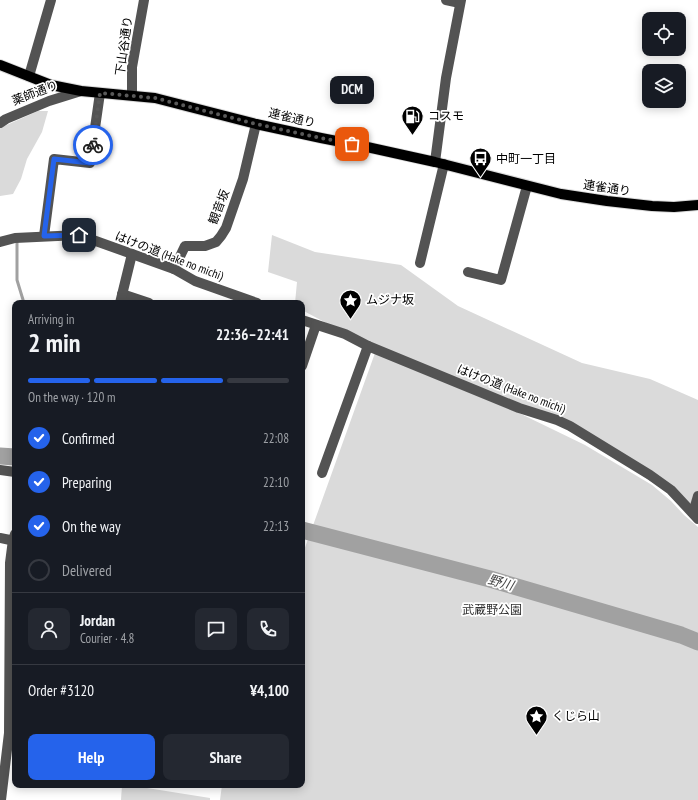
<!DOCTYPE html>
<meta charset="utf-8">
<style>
:root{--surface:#171b24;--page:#242831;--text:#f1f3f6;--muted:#9ea1a6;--line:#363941;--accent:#2563eb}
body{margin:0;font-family:"PT Sans Narrow","Noto Sans JP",sans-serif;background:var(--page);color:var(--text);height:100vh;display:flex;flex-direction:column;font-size:15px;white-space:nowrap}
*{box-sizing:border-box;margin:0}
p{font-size:13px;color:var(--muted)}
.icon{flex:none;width:22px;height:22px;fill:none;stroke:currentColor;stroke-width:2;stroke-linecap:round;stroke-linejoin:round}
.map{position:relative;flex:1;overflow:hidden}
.details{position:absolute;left:12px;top:300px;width:293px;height:488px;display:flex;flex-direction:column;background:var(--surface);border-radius:8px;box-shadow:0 2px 10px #0003}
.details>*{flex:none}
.controls{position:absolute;left:642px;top:12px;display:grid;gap:8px}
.controls a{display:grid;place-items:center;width:44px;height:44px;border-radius:8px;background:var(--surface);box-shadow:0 2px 10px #0003;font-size:20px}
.pin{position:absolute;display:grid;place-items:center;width:34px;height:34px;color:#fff;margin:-17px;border-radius:8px;box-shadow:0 2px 6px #0006}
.courier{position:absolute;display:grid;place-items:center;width:40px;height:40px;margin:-20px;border:3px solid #2563eb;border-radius:50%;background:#fff;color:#222;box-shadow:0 1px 5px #0007}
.bubble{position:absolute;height:28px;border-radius:8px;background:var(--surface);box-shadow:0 2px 10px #0003;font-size:13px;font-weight:600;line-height:28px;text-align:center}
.head em{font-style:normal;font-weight:600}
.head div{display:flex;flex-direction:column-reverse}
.head{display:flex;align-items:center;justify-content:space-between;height:68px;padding:0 16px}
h1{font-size:26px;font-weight:600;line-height:30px}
.bar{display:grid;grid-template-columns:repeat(4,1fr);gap:6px 4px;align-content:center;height:48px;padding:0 16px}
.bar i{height:5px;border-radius:3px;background:var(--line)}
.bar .current{background:var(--accent)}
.bar p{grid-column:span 4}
.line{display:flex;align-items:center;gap:10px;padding:0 16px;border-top:1px solid var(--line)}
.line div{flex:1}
.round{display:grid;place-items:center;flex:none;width:42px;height:42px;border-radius:8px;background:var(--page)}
ol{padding:0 16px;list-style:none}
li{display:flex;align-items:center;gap:12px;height:44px}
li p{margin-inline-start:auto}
li .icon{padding:4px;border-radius:50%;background:var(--accent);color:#fff;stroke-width:4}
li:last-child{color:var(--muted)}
li i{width:22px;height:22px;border:2px solid var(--line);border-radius:50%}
.primary-button{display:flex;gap:8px;margin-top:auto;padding:8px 16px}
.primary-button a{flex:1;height:46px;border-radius:8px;background:var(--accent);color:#fff;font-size:16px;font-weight:600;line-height:46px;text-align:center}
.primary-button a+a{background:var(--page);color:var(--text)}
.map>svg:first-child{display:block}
.green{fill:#dadada}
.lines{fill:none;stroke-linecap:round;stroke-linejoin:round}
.stream{stroke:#a1a1a1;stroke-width:3}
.river{stroke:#a1a1a1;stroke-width:17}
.major-casing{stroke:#dbdbdb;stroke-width:12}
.minor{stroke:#535353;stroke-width:10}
.major{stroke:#000;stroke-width:10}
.done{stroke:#595959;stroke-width:4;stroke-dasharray:0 7.2}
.route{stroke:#2563eb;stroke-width:5}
.labels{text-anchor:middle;stroke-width:3.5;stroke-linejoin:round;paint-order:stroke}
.street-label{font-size:12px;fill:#000;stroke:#fff}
.poi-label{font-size:12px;fill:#000;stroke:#fff;text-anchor:start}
.park-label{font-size:12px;fill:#313131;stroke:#fff}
.water-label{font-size:13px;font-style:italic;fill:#424242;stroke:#fff}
</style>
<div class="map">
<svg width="698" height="800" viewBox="0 0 698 800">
<rect width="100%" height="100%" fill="#fff"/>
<!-- green -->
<g class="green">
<path d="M38 111H48L42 132 27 159 21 179 13 194 0 196V128Z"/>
<path d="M272 235 315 252 401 265 458 306 582 363 650 379 698 400V514L562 420 459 381 341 331 302 310V303H295L297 282 268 272Z"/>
<path d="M375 353 519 413 585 445 652 485 671 501 684 515 698 527V800H220L222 785H302V556Z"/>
<path d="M122 785H128L210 798V800H121Z"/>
</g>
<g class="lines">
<!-- stream -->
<path class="stream" d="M17 239V280L24 303"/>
<!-- river -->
<g class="river">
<path d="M0 456 15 457"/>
<path d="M302 530 490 579 681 635 698 642"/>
</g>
<defs>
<path id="major" d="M0 65 51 85 81 91 155 98 256 124 321 138 367 147 435 162 561 194 607 201 652 206 674 207 698 205"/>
</defs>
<!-- major casing -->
<use href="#major" class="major-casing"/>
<!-- minor -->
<g class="minor">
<path d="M446 0 460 3"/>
<path d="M29 76 51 0"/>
<path d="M132 95V67L144 0"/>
<path d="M0 123 6 119 49 101 81 91"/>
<path d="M435 162 446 78 461 0"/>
<path d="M44 236 54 159 90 163 100 93"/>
<path d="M0 242 15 238 79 235 174 269 195 281 257 303"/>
<path d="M420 263 444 164"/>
<path d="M174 269 185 246H205L216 242 221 236 226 228 243 179 256 124"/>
<path d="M468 272 501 280 527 186"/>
<path d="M122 294 149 303"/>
<path d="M120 303 132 254"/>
<path d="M302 320 345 334 368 346 519 408 557 420 570 426 650 475 671 490 698 519"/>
<path d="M302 366 316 325"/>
<path d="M0 470 15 472"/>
<path d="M322 473 368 346"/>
<path d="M693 513 698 496"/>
<path d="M0 538 15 541"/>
<path d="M1 800 9 733 10 563 13 540 15 534"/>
</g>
<!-- major -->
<use href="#major" class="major"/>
</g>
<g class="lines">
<!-- done -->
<path class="done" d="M93 145 100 93 155 98 256 124 321 138 352 144"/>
<!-- route -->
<path class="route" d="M79 235 44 236 54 159 90 163 93 145"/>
</g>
<!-- icons -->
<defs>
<symbol id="fuel-pin" viewBox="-11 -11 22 30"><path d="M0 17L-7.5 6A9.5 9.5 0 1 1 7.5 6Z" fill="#000" stroke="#fff"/><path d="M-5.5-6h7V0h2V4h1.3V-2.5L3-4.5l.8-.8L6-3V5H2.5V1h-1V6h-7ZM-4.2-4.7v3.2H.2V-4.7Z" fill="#fff"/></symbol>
<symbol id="bus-pin" viewBox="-11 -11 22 30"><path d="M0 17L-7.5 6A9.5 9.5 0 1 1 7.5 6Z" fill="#000" stroke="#fff"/><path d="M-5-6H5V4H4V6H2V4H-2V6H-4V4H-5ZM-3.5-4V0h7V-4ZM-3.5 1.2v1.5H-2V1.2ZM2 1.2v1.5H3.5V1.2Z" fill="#fff"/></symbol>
<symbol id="sight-pin" viewBox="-11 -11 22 30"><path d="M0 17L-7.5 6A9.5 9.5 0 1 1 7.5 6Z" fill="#000" stroke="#fff"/><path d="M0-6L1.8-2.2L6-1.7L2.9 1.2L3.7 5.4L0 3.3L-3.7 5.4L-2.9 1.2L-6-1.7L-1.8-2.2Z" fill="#fff"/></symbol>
</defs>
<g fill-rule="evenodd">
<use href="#fuel-pin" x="400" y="104" width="25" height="34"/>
<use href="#bus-pin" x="468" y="146" width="25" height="34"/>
<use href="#sight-pin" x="338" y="288" width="25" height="34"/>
<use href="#sight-pin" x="524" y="704" width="25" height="34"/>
</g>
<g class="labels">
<!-- street labels -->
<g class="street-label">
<text transform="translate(124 46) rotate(-82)" y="4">下山谷通り</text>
<text transform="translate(35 93) rotate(-21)" y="4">薬師通り</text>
<text transform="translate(292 118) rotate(13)" y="4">連雀通り</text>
<text transform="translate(607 188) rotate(8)" y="4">連雀通り</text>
<text transform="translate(219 207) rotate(-69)" y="4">観音坂</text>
<text transform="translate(169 256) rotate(21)" y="4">はけの道 (Hake no michi)</text>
<text transform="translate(511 389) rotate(21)" y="4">はけの道 (Hake no michi)</text>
</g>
<!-- poi labels -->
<g class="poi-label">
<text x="428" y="120">コスモ</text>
<text x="496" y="163">中町一丁目</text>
<text x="366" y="304">ムジナ坂</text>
<text x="552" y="720">くじら山</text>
</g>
<!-- park labels -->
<g class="park-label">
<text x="492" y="614">武蔵野公園</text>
</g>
<!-- water labels -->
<g class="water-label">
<text transform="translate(501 582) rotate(16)" y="5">野川</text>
</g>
</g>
</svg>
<div class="controls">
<a><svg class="icon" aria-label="locate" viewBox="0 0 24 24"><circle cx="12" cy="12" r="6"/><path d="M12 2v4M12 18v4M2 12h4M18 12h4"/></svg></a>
<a><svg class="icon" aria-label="layers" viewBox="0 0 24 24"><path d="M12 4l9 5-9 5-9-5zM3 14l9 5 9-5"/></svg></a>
</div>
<div class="pin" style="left:352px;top:144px;background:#ea580c"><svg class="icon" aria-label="bag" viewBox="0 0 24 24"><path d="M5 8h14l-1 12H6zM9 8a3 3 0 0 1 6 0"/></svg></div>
<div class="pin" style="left:79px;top:235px;background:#1f2937"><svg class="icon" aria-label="home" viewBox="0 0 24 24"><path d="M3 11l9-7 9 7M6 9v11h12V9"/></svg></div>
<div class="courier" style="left:93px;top:145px"><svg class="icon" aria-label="bike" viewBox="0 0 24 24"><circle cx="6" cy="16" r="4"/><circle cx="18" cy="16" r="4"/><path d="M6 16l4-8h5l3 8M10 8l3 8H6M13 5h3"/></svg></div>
<div class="bubble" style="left:330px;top:76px;width:44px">DCM</div>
<section class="details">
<div class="head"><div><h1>2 min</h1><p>Arriving in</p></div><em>22:36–22:41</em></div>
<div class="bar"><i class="current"></i><i class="current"></i><i class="current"></i><i></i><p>On the way · 120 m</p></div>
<ol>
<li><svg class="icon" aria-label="check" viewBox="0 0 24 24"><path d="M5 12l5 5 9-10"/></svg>Confirmed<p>22:08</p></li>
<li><svg class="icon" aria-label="check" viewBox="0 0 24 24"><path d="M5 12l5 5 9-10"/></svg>Preparing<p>22:10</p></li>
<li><svg class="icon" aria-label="check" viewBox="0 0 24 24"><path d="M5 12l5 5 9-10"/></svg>On the way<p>22:13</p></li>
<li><i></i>Delivered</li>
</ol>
<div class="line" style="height:72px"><a class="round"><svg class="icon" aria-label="person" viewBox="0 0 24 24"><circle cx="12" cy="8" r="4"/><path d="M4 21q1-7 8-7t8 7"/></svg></a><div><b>Jordan</b><p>Courier · 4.8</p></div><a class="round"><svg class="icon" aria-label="chat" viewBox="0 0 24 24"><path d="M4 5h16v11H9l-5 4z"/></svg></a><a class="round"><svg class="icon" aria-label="phone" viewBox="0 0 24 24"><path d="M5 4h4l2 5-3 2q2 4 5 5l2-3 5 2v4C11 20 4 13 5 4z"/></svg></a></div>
<div class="line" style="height:52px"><div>Order #3120</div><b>¥4,100</b></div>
<div class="primary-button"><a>Help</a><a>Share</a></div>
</section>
</div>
